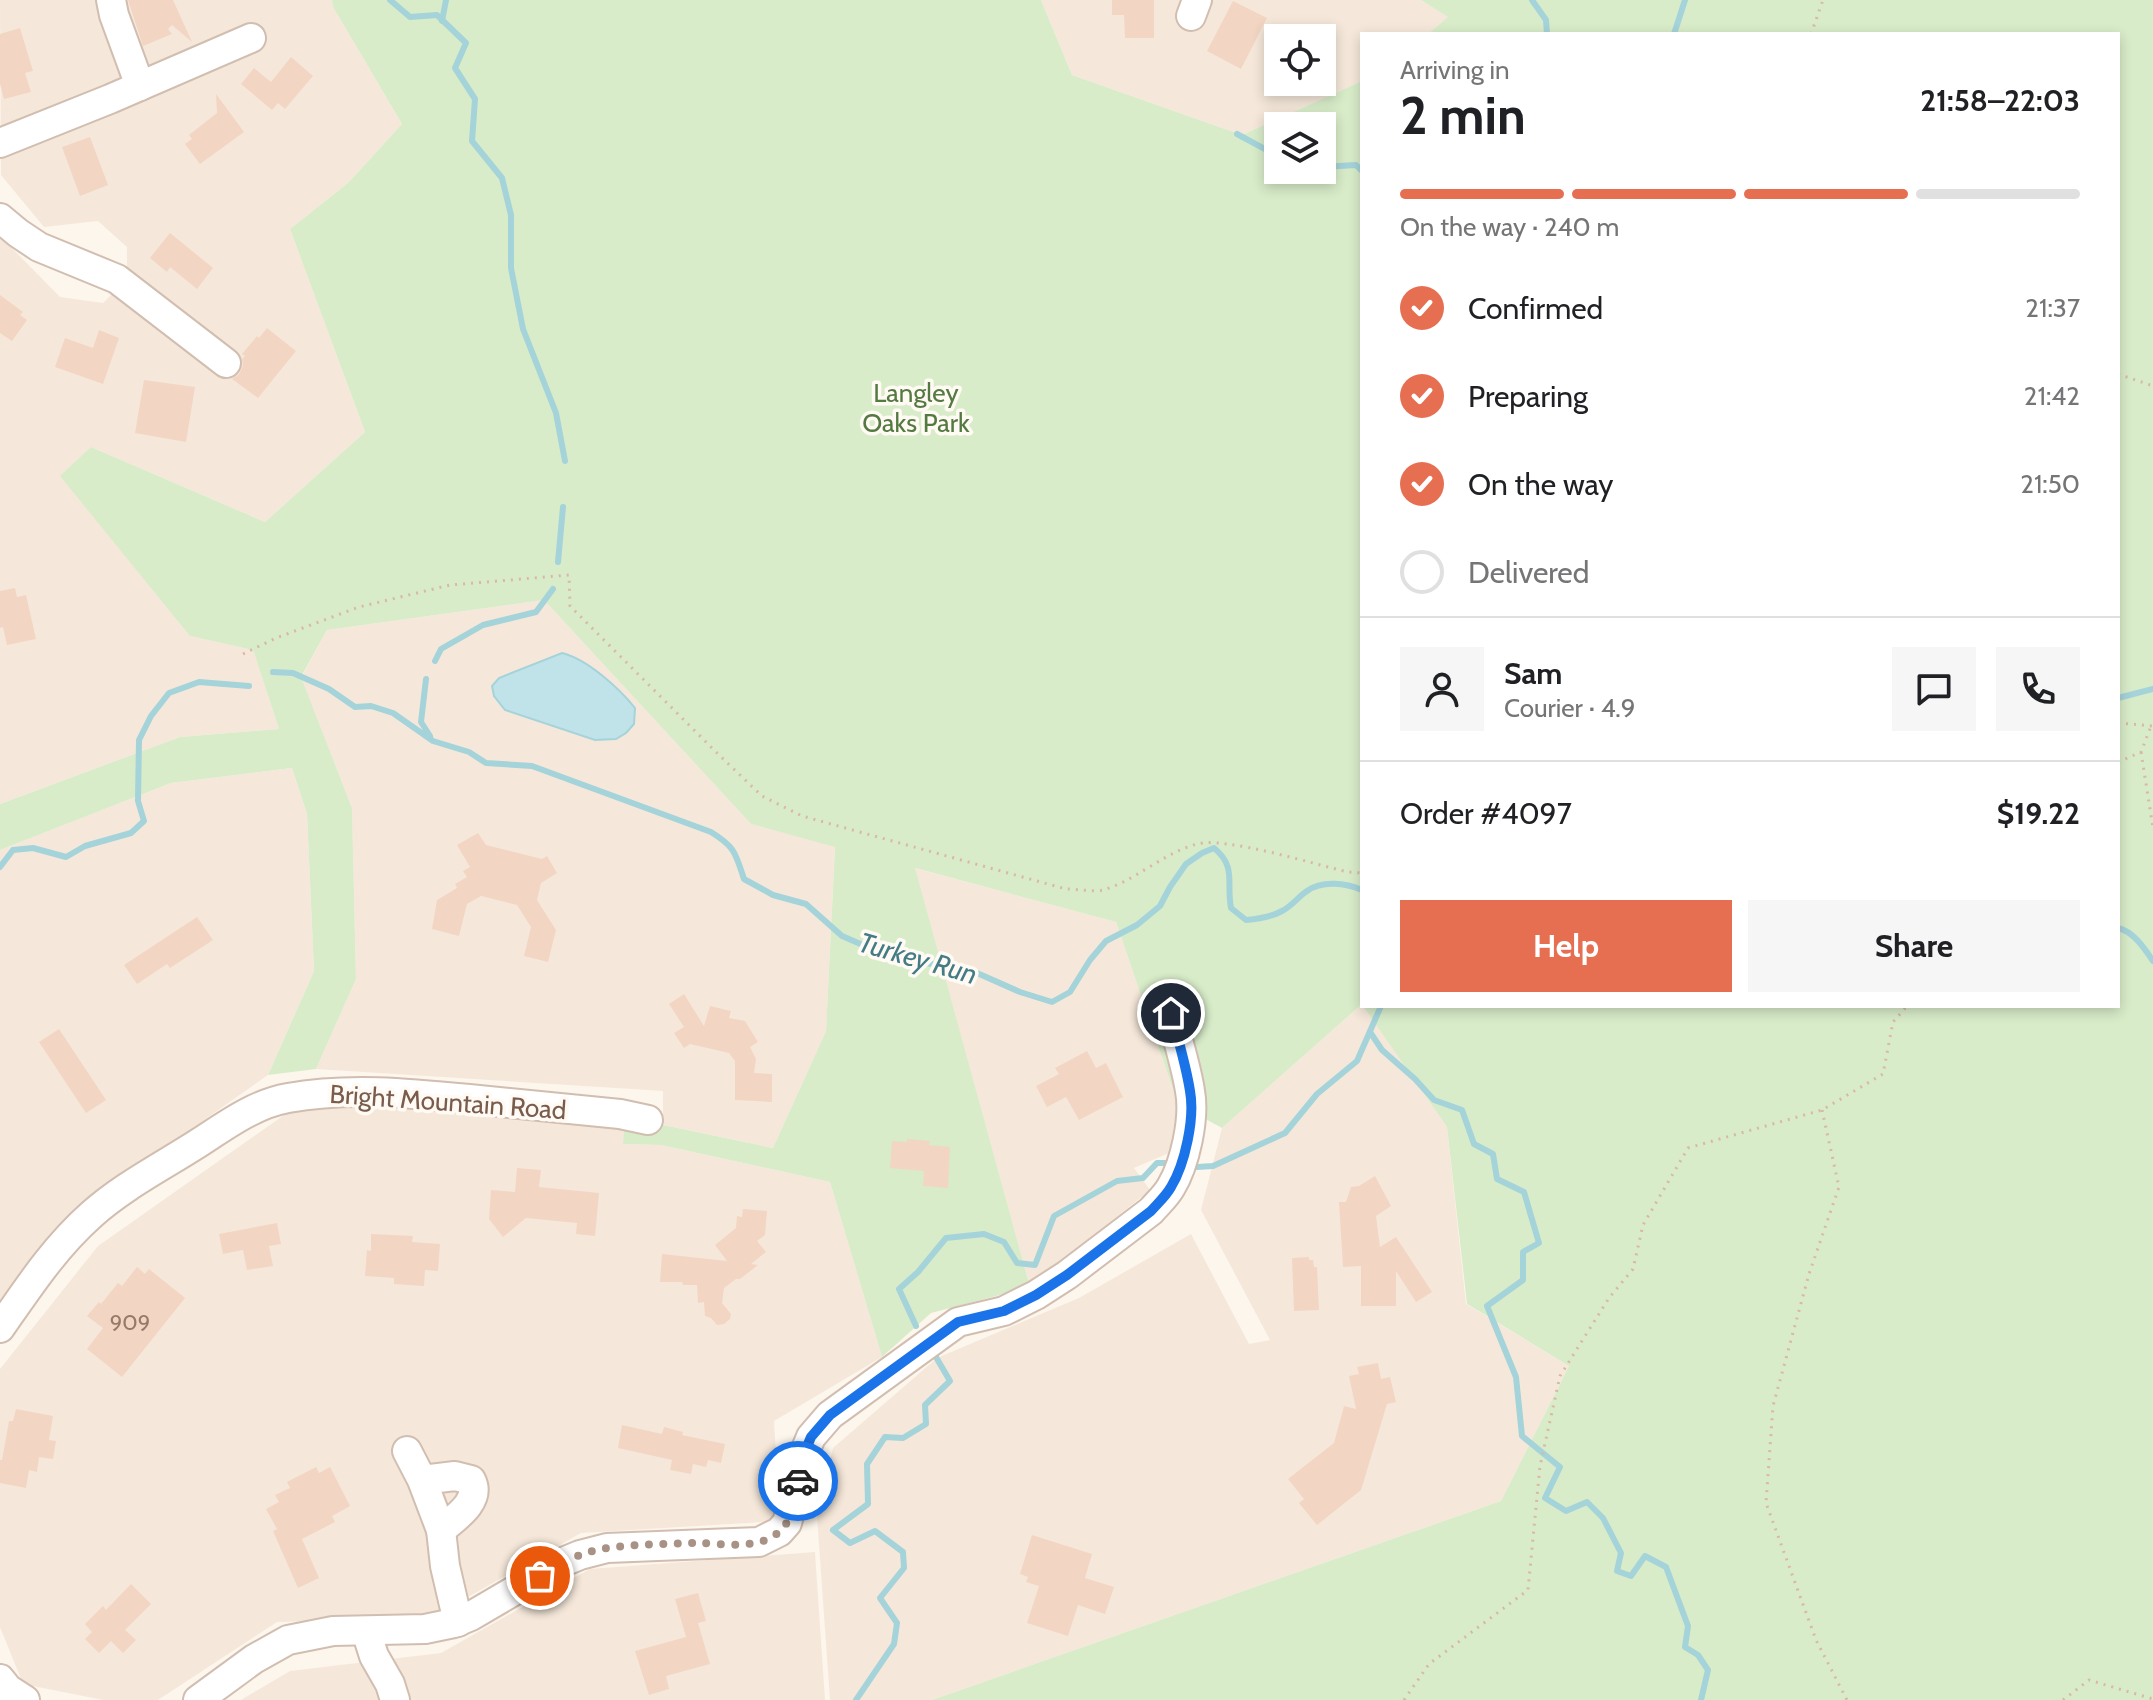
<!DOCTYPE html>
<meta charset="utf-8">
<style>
:root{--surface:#fff;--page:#f6f6f6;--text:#202124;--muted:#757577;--line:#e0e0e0;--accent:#e76f51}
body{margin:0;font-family:Cabin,sans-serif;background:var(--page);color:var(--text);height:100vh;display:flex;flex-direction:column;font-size:30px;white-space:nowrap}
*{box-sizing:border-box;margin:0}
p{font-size:26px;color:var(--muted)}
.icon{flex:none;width:44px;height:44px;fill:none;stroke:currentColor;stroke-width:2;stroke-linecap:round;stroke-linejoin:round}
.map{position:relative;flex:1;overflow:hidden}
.side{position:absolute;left:1360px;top:32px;width:760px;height:976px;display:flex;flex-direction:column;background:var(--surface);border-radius:0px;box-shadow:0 4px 12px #0003}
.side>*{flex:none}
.fabs{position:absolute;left:1264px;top:24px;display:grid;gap:16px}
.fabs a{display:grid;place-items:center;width:72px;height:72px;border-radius:0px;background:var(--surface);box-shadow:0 4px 12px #0003;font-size:40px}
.pin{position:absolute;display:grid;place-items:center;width:68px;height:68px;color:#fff;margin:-34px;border:4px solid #fff;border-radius:50%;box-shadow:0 2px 8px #0007}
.courier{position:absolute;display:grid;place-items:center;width:80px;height:80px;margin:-40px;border:6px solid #1a73e8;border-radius:50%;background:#fff;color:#222;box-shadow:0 2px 10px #0007}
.summary em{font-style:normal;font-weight:700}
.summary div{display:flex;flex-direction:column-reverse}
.summary{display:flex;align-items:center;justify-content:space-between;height:136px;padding:0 40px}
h1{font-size:52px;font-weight:700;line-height:60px}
.bar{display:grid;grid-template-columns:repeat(4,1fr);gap:12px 8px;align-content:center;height:96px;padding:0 40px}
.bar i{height:10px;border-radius:6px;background:var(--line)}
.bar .selected{background:var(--accent)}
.bar p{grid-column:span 4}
.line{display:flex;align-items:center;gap:20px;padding:0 40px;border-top:2px solid var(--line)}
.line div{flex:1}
.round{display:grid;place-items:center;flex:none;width:84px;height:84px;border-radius:0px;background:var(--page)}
ol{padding:0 40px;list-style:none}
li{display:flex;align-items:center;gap:24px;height:88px}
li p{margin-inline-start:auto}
li .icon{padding:8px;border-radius:50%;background:var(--accent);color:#fff;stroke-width:4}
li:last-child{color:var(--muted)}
li i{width:44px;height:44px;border:4px solid var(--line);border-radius:50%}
.primary-button{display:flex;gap:16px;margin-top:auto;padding:16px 40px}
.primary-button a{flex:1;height:92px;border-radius:0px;background:var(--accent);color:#fff;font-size:32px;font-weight:700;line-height:92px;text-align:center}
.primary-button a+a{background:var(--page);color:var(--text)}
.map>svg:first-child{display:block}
.residential{fill:#f5e8da;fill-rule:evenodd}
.green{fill:#d8ecc9;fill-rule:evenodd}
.water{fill:#bfe3e8;stroke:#a5d3da;stroke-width:2}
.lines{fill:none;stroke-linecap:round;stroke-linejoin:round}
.stream{stroke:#a5d3da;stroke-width:6}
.building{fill:#f3d5c3}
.minor-casing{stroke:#d1beb0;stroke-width:32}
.path{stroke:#d9b8a5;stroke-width:3;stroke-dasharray:2 6;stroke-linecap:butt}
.minor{stroke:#fff;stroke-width:28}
.done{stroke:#a89285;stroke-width:8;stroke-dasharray:0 14.4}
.route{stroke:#1a73e8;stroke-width:10}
.labels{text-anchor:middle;stroke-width:7;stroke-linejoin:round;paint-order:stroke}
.number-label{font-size:22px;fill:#987a6a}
.park-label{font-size:26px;fill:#537a41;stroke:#fffaf3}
.street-label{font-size:26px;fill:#7a5c4d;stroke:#fffaf3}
.water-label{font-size:28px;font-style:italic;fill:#437c86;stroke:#fffaf3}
</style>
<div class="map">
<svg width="2153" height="1700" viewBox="0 0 2153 1700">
<rect width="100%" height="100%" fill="#fdf6ec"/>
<!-- residential -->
<g class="residential">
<path d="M0 0H332L333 7 402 124 348 183 290 229 365 432 265 522 91 447 190 636 253 650 279 729 180 737 0 804V236L60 297 103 303 127 279V247L98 221 44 227 1 175Z"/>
<path d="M1041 0H1421L1449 17 1428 34H1362V81L1242 135 1072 75ZM1278 38H1322V82H1278Z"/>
<path d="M544 600 751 824 835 846 826 1031 773 1148 663 1125V1091L316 1069 356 979 352 808 301 678 327 630Z"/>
<path d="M292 768 307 814 314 971 268 1075 71 1213 0 1301V850L171 783Z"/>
<path d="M914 868 1116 922 1178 1104 1169 1153 1134 1168 1150 1190 1030 1287Z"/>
<path d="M1362 1004 1447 1127 1466 1304 1569 1366 1501 1501 932 1700H830L817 1516 833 1448 937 1358 1079 1298 1191 1234 1249 1344 1270 1340 1201 1210 1222 1128Z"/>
<path d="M304 1101 625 1122 624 1144 661 1145 830 1182 882 1357 774 1421 780 1521 581 1533 429 1619 277 1622 158 1700H103L23 1684 0 1627V1369L98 1246Z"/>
<path d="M815 1552 825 1700H241L290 1671 441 1653 590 1569Z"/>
</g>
<!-- green -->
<g class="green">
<path d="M332 0H1041L1072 75 1242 135 1362 81V1004L1222 1128 1178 1104 1116 922 915 868 1030 1287 931 1313 882 1357 830 1182 661 1145 623 1144 625 1122 663 1125 773 1148 826 1031 835 847 751 824 544 600 327 630 301 677 352 808 356 979 316 1069 268 1075 314 971 307 814 292 768 171 783 0 850V804L180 737 279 729 253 650 190 636 60 476 91 447 265 522 365 432 290 229 348 183 402 124 333 7ZM1278 126H1322V170H1278Z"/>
<path d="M1421 0H2153V1700H932L1501 1501 1569 1366 1467 1304 1447 1127 1363 1006H2118V34H1428L1448 17Z"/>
</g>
<!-- water -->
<path class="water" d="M562 653C587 659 619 688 635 708L634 724 626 733 616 739 595 740 505 710 494 696 492 686 499 678Z"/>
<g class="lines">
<!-- stream -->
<g class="stream">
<path d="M390 0 410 17 437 15 466 43 455 68 475 99 472 141 502 178 511 215V268L523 329 556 413 565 461"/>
<path d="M1532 0 1546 20 1547 34"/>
<path d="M442 21 446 0"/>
<path d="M1674 34 1685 0"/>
<path d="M1237 134 1278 156"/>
<path d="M1322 167 1356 165 1362 171"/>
<path d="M558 562 563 507"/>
<path d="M435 661 441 649 483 625 536 612 553 589"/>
<path d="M273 672 293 673 329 689 355 707 371 706 393 713 433 741 469 752 486 763 532 766 711 832C735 847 735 852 744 879L773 895 806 904 842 936 886 955 977 973 1020 992 1052 1002 1070 992 1090 960 1106 941 1137 925 1160 906 1170 887 1186 864 1202 853 1214 848C1237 867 1226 882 1231 908L1246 920C1259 919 1271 917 1282 911 1292 906 1298 897 1307 891 1322 880 1346 883 1362 890"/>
<path d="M426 679 421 722 430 736"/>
<path d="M2118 698 2153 689"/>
<path d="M0 867 13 850 33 848 66 857 85 846 131 833 144 821 138 801 139 740 151 716 169 693 199 682 249 686"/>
<path d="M2118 928C2133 931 2145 949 2153 961"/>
<path d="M1370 1032 1382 1050 1415 1079 1434 1100 1462 1110 1474 1144 1493 1154 1497 1179 1524 1192 1539 1243 1523 1252V1280L1487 1306 1516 1377 1522 1436 1560 1467 1545 1498 1566 1511 1587 1502 1603 1518 1621 1553 1617 1571 1631 1576 1645 1556 1666 1567 1688 1626 1685 1647 1698 1655 1708 1670 1701 1700"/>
<path d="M1197 1167 1213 1166 1285 1133 1317 1094 1357 1061 1381 1006"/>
<path d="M916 1326 899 1289 918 1272 946 1238 984 1234 1004 1242 1017 1263 1035 1265 1054 1216 1117 1181 1143 1178 1157 1163H1167"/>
<path d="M856 1700 894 1644 897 1623 880 1598 904 1568 903 1552 875 1531 850 1543 833 1530 868 1504 867 1464 885 1437 903 1438 926 1424 925 1405 950 1381 933 1352"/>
</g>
</g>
<!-- building -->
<g class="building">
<path d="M128 0H173L192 42 172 25 168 29 172 34 143 46Z"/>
<path d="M1112 0H1154V38H1125L1124 15H1112Z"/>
<path d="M1233 1 1267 18 1241 69 1207 51Z"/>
<path d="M20 28 33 71 25 73 31 92 4 99 0 84V34Z"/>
<path d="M291 57 313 76 285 109 278 103 272 110 241 84 254 68 271 82Z"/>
<path d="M216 94 244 132 200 164 185 144 192 139 189 135 217 113Z"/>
<path d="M90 137 108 185 80 196 62 147Z"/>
<path d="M170 233 213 268 197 289 170 267 167 272 150 258Z"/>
<path d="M0 295 23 312 20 315 27 320 12 341 0 333Z"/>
<path d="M267 328 296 351 258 398 232 379 239 374 243 366 242 359 245 356 242 354 257 336 259 338Z"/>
<path d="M99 330 119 338 103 384 55 367 65 338 93 348Z"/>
<path d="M144 380 195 387 186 442 135 433Z"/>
<path d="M15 588 17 597 26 595 36 639 7 645 3 627 0 628V591Z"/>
<path d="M478 833 486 845 542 859 547 856 557 873 541 883 537 900 556 930 548 962 524 956 531 927 517 905 481 896 467 904 459 936 432 929 437 900 457 888 455 884 467 877 463 871 470 867 457 845Z"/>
<path d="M197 917 213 940 170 968 167 964 137 984 124 965Z"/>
<path d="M684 994 704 1026 710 1006 731 1011 729 1018 745 1021 758 1042 750 1047 756 1059 754 1073 772 1074V1102L735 1100V1061L729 1053 690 1044 684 1048 674 1033 684 1027 669 1004Z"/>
<path d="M59 1029 106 1100 86 1113 39 1042Z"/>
<path d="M1087 1051 1096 1068 1106 1063 1123 1097 1079 1120 1066 1097 1047 1107 1036 1086 1059 1074 1055 1068Z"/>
<path d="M907 1139 930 1141 929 1145 950 1147 948 1188 923 1186 924 1171 890 1168 892 1141 907 1142Z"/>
<path d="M517 1168 541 1170 539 1187 599 1193 595 1236 576 1234 577 1223 526 1218 503 1237 489 1219 491 1190 515 1192Z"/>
<path d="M1375 1176 1391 1206 1376 1216 1380 1247 1396 1237 1432 1292 1416 1302 1396 1271V1306H1361V1266L1343 1267 1339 1202H1346L1351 1187 1359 1186Z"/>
<path d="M743 1209 767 1211 765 1235 757 1241 766 1252 751 1264 758 1265 740 1279H736L724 1288 722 1303 731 1314 730 1319 724 1324 717 1325 711 1318 705 1316 704 1302 698 1303 697 1285H683L682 1282H660L662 1254 727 1261 715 1245 736 1228 737 1216 742 1217Z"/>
<path d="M277 1223 281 1244 269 1246 273 1266 247 1270 243 1250 223 1254 219 1234Z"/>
<path d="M371 1234 413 1236 412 1242 440 1244 438 1271 425 1270 424 1286 394 1284V1278L365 1276 367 1250 371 1251Z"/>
<path d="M1309 1257V1260H1313L1314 1267H1317L1319 1310 1294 1311 1292 1258Z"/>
<path d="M137 1267 145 1274 149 1269 185 1298 122 1377 87 1349 103 1328 87 1316 99 1302 101 1304 118 1283 122 1286Z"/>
<path d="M1378 1363 1381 1379 1390 1377 1396 1402 1387 1404 1361 1490 1317 1525 1299 1503 1304 1499 1288 1479 1334 1443 1344 1406 1356 1409 1349 1376 1359 1374 1357 1367Z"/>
<path d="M16 1409 53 1416 49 1440 56 1441 53 1459 39 1457 37 1472 29 1470 26 1488 0 1483V1460H2L9 1421H13Z"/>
<path d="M622 1425 662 1434 664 1427 683 1432 682 1435 725 1444 721 1463 708 1460 706 1467 693 1464 691 1474 670 1470 672 1460 618 1448Z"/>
<path d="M316 1467 319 1473 330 1467 350 1506 332 1516 335 1522 302 1539 319 1578 298 1588 273 1531 277 1529 266 1509 279 1502 275 1495 290 1488 287 1482Z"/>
<path d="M1032 1535 1092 1554 1085 1578 1114 1587 1105 1614 1078 1605 1068 1636 1027 1623 1039 1586 1026 1582 1028 1577 1020 1574Z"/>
<path d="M131 1584 151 1604 125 1630 136 1640 123 1653 111 1641 99 1653 85 1639 92 1632 85 1624 103 1606 106 1610Z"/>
<path d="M698 1593 706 1621 698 1623 710 1664 666 1676 669 1689 649 1695 635 1651 686 1637 675 1599Z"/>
</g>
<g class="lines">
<defs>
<g id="minor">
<path d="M111 0 114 15 140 86"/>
<path d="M1191 16 1197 0"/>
<path d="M0 143 110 99 251 38"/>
<path d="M0 218 18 233 39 247 117 279 226 363"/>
<path d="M0 1328C28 1288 54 1248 91 1215 122 1187 161 1167 197 1144 225 1126 254 1104 288 1098 348 1087 409 1093 469 1099 519 1104 570 1109 620 1114L648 1120"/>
<path d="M407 1451 422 1480 455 1476 471 1480C482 1501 455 1518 441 1530L422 1480"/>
<path d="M441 1530 445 1566 458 1622"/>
<path d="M366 1631 374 1656 390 1684 395 1700"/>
<path d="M0 1679 8 1689 25 1700"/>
<path d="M198 1700 254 1659 288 1640 333 1631 425 1629 454 1623 471 1616 563 1562 580 1555 607 1548 759 1542 779 1532 787 1523 806 1449 811 1437 830 1415 958 1322 1004 1311 1036 1295 1067 1275 1151 1211C1158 1203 1166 1196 1171 1187 1185 1164 1195 1118 1190 1091 1186 1065 1177 1039 1171 1013"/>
</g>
</defs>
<!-- minor casing -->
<use href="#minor" class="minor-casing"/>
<!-- path -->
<g class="path">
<path d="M1811 34 1823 0"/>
<path d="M2118 374 2153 386"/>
<path d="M243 654 276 638 359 607 450 585 569 575 570 606 717 753 762 796 802 816 1066 889C1077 889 1092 892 1103 890 1135 881 1163 853 1197 844 1224 836 1317 865 1348 872L1362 873"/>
<path d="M2118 723 2153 726"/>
<path d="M2141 752 2153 828"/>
<path d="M2118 762 2141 752 2151 726"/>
<path d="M1822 1110 1839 1187 1809 1274 1773 1406 1766 1503 1816 1640 1847 1700"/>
<path d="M1404 1700 1429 1664 1528 1590 1540 1466 1560 1376 1609 1298 1633 1269 1643 1225 1688 1148 1822 1110 1883 1074 1893 1022 1907 1006"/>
<path d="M2063 1700 2089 1680 2153 1699"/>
</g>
<!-- minor -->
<use href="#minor" class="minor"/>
</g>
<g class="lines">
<!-- done -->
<path class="done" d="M540 1576C561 1563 583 1551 608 1548 636 1544 666 1544 695 1543 721 1543 757 1551 779 1532 793 1521 794 1497 798 1481"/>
<!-- route -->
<path class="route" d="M798 1481 806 1449 811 1437 830 1415 958 1322 1004 1311 1036 1295 1067 1275 1151 1211C1158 1203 1166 1196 1171 1187 1185 1164 1195 1118 1190 1091 1186 1065 1178 1039 1171 1013"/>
</g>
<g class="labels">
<!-- number labels -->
<g class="number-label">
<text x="130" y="1330">909</text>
</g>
<!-- park labels -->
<g class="park-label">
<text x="916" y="402">Langley<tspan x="916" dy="30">Oaks Park</tspan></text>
</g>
<!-- street labels -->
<g class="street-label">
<text transform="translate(448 1102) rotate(4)" y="9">Bright Mountain Road</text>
</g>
<!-- water labels -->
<g class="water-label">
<text transform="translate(918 958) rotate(16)" y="10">Turkey Run</text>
</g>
</g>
</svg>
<div class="fabs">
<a><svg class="icon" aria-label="locate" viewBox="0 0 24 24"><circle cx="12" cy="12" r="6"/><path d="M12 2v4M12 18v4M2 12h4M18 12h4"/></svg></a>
<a><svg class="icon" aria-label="layers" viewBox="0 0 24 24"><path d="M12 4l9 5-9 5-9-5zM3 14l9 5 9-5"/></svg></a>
</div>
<div class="pin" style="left:540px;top:1576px;background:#ea580c"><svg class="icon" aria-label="bag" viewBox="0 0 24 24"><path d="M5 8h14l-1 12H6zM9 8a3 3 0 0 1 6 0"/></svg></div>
<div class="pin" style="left:1171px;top:1013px;background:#1f2937"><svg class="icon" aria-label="home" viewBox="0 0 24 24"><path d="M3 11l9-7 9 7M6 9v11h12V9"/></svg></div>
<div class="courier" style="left:798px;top:1481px"><svg class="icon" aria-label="car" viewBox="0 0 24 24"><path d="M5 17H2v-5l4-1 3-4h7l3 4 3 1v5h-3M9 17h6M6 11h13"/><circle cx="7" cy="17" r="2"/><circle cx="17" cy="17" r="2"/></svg></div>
<section class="side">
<div class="summary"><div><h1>2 min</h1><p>Arriving in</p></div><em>21:58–22:03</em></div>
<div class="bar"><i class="selected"></i><i class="selected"></i><i class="selected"></i><i></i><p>On the way · 240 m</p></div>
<ol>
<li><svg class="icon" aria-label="check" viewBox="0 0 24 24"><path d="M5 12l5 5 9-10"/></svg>Confirmed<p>21:37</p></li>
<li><svg class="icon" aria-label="check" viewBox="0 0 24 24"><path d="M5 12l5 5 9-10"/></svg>Preparing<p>21:42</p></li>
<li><svg class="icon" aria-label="check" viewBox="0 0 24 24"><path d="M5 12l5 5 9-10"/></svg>On the way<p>21:50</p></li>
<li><i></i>Delivered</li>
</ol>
<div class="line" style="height:144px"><a class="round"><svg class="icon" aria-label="person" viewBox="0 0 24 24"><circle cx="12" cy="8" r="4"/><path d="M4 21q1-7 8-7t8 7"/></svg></a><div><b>Sam</b><p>Courier · 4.9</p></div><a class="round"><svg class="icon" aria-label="chat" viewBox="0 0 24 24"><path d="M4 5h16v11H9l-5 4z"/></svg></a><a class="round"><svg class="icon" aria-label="phone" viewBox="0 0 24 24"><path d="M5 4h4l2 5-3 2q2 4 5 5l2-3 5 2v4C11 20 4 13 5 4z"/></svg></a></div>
<div class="line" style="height:104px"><div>Order #4097</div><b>$19.22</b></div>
<div class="primary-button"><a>Help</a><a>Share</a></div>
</section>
</div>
